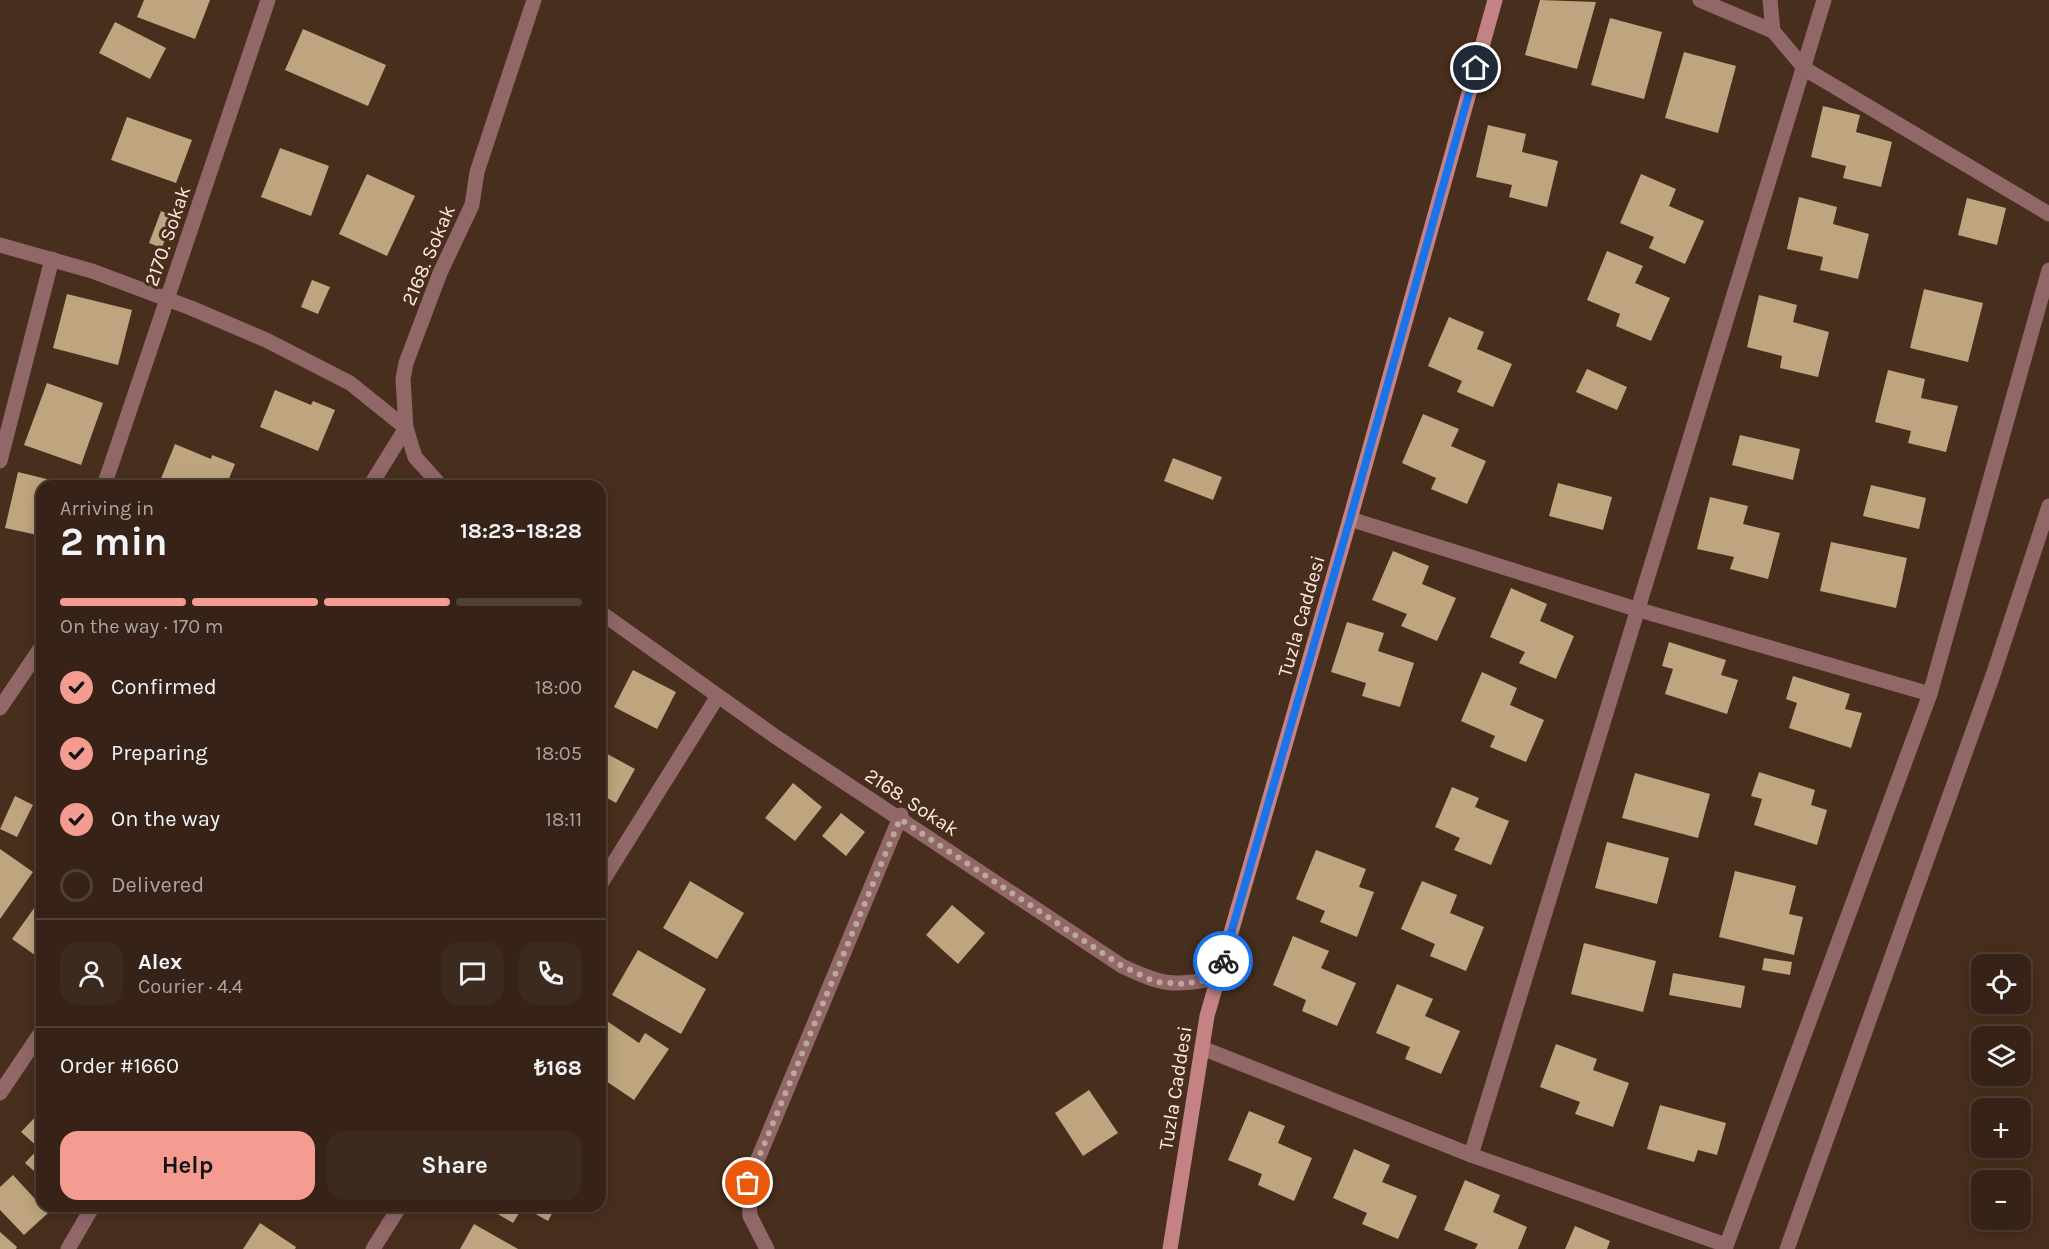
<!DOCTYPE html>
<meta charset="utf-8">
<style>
:root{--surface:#362216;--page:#3d2a1f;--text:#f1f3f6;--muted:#aaa4a1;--line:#503f35;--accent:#f59c92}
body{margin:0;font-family:Karla,sans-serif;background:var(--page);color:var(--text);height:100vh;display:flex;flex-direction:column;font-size:22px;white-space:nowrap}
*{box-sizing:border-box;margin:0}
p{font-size:20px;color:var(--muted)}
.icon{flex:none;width:33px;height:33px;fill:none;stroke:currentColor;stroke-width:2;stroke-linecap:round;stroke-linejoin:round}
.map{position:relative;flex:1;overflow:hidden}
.panel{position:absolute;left:36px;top:480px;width:570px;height:732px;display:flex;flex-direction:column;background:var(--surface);border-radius:18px;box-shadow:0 3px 15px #0003,0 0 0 2px var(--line)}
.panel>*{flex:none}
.buttons{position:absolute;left:1971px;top:954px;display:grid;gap:12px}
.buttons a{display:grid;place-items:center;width:60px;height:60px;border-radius:12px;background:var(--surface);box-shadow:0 3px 15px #0003,0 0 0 2px var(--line);font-size:30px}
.pin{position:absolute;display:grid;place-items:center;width:51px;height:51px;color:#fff;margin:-26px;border:3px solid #fff;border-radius:50%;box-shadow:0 2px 6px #0007}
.courier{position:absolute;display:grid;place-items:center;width:60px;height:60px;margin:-30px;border:4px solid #1a73e8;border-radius:50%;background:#fff;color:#222;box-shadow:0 2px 8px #0007}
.summary em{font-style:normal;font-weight:700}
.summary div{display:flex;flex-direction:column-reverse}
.summary{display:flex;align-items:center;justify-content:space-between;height:102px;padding:0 24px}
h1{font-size:39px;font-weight:700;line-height:45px}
.bar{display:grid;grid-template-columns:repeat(4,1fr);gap:9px 6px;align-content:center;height:72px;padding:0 24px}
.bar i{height:8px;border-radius:4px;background:var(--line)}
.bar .selected{background:var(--accent)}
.bar p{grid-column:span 4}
.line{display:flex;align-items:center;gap:15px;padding:0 24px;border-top:2px solid var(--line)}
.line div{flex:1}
.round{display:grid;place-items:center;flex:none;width:63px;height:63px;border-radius:18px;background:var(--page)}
ol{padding:0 24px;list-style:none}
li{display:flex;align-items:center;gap:18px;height:66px}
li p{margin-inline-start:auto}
li .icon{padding:6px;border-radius:50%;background:var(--accent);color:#111;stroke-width:4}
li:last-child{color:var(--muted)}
li i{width:33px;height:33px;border:3px solid var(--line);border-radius:50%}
.primary-button{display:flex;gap:12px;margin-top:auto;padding:12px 24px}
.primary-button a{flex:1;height:69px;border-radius:18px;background:var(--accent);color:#111;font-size:24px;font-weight:700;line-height:69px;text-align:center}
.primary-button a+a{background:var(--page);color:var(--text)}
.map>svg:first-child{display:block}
.building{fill:#bea57f}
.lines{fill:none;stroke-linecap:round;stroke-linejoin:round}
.service{stroke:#916768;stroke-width:15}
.minor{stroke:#916768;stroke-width:15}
.secondary{stroke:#c48284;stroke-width:15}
.done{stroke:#bca89b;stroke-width:6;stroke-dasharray:0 10.8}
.route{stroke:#1a73e8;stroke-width:8}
.labels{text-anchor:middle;stroke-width:6;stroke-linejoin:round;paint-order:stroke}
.street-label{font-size:20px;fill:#fbe9df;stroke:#482e1d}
</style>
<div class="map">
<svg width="2049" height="1249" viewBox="0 0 2049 1249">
<rect width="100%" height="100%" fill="#482e1d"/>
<!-- building -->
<g class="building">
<path d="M144 0H210L195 39 137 17Z"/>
<path d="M1540 0 1596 2 1577 69 1525 55Z"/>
<path d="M1610 18 1662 32 1644 99 1591 85Z"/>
<path d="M115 22 166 48 150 79 99 53Z"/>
<path d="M303 29 386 65 368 106 285 70Z"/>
<path d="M1684 52 1736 66 1718 133 1665 118Z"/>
<path d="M1823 106 1860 115 1856 132 1892 142 1881 187 1843 178 1846 166 1811 157Z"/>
<path d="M127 117 192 140 176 183 111 160Z"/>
<path d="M1488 125 1526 134 1522 152 1558 161 1547 207 1509 197 1512 185 1476 177Z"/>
<path d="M280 148 329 166 311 216 261 197Z"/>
<path d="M367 174 415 196 387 256 339 234Z"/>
<path d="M1641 174 1676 189 1669 206 1704 221 1685 264 1649 248 1654 237 1620 223Z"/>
<path d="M1799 197 1837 207 1833 224 1869 234 1858 279 1820 270 1823 257 1787 249Z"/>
<path d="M1967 198 2006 208 1997 245 1958 235Z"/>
<path d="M161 211 173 216 162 248 149 243Z"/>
<path d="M1607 251 1643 266 1635 283 1670 298 1651 341 1616 326 1620 314 1587 300Z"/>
<path d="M312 280 330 287 318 314 301 307Z"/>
<path d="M1924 289 1983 303 1968 362 1910 348Z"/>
<path d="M67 294 132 310 118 365 53 348Z"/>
<path d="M1759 295 1797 305 1793 322 1829 332 1818 377 1780 368 1782 356 1747 347Z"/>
<path d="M1449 317 1484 332 1477 349 1512 364 1493 407 1457 392 1462 381 1428 366Z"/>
<path d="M1587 369 1627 387 1617 410 1576 392Z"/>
<path d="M1888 370 1925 379 1921 398 1958 406 1946 452 1908 443 1911 431 1875 422Z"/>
<path d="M47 383 103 403 81 465 24 445Z"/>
<path d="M275 390 311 405 313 401 335 410 318 451 260 427Z"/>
<path d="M1423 414 1459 429 1451 446 1486 461 1467 504 1431 489 1436 478 1402 463Z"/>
<path d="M1740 435 1800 449 1793 480 1732 465Z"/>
<path d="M175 444 211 459 212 455 235 464 226 486H158Z"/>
<path d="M1173 458 1222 477 1213 500 1164 481Z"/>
<path d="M18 472 67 484 66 486H42V536L5 528Z"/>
<path d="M1558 483 1612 497 1603 530 1549 516Z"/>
<path d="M1871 485 1926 498 1919 529 1863 516Z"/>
<path d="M1710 497 1748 506 1743 524 1780 533 1768 579 1730 569 1734 557 1697 549Z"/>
<path d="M1831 542 1907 558 1896 608 1820 591Z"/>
<path d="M1393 551 1429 566 1422 584 1456 598 1437 641 1401 626 1407 614 1372 600Z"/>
<path d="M1511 588 1547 604 1540 621 1574 636 1556 679 1519 663 1525 652 1490 637Z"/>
<path d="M1347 622 1384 633 1378 651 1414 663 1400 707 1362 696 1366 683 1331 672Z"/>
<path d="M1669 642 1726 660 1721 675 1738 680 1727 714 1665 694 1673 669 1662 666Z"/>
<path d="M633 670 676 692 657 729 614 707Z"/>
<path d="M1482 672 1517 688 1510 705 1544 720 1526 762 1490 747 1495 736 1461 721Z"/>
<path d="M1793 676 1850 694 1845 709 1862 713 1851 748 1789 728 1797 703 1786 699Z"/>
<path d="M600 750 635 769 616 803 600 794Z"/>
<path d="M1759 772 1815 790 1811 805 1827 810 1817 845 1754 825 1762 799 1751 796Z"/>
<path d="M1635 773 1710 794 1698 838 1622 818Z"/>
<path d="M793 783 822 807 795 841 765 818Z"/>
<path d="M1452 787 1479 798 1475 807 1509 821 1491 865 1454 850 1460 838 1435 827Z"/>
<path d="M15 796 33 805 17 837 0 829Z"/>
<path d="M841 813 865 832 846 856 822 836Z"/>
<path d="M1607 842 1669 858 1657 904 1595 888Z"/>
<path d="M0 849 33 872 0 919Z"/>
<path d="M1316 850 1366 869 1359 887 1374 892 1357 937 1320 922 1325 911 1296 899Z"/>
<path d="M1735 871 1796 886 1789 914 1803 917 1794 955 1719 937Z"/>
<path d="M690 881 744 913 717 959 663 928Z"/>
<path d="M1422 881 1457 895 1450 913 1484 927 1466 971 1430 956 1435 944 1401 929Z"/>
<path d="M42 897V960L12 939Z"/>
<path d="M952 905 985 933 958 964 926 935Z"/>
<path d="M1293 936 1329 951 1321 968 1356 983 1337 1026 1302 1011 1306 1000 1273 985Z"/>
<path d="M1584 943 1656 961 1643 1012 1571 994Z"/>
<path d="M638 950 706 989 681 1034 612 995Z"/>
<path d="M1764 958 1792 962 1790 975 1762 970Z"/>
<path d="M1673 973 1745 986 1741 1008 1669 995Z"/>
<path d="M1397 984 1433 999 1425 1016 1460 1031 1441 1074 1405 1059 1410 1047 1376 1033Z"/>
<path d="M604 1019 639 1043 645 1033 669 1049 634 1100 600 1077V1025Z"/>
<path d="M1556 1044 1597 1059 1593 1070 1629 1083 1613 1127 1575 1114 1580 1102 1540 1087Z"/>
<path d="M1089 1090 1118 1133 1083 1156 1055 1113Z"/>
<path d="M1660 1105 1726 1123 1717 1155 1698 1150 1694 1162 1647 1149Z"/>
<path d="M42 1110V1178L25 1163 39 1148 21 1132Z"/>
<path d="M1249 1111 1285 1126 1278 1143 1312 1158 1294 1201 1258 1185 1262 1174 1228 1160Z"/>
<path d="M1354 1149 1390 1165 1382 1182 1417 1196 1398 1239 1362 1224 1367 1213 1333 1198Z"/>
<path d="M13 1175 48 1213 24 1235 0 1210V1187Z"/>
<path d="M1465 1180 1500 1195 1493 1212 1527 1227 1518 1249H1475L1478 1244 1444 1230Z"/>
<path d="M484 1206H556L548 1221 523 1207 513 1223Z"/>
<path d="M260 1223 296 1247 295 1249H243Z"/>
<path d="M474 1224 518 1249H460Z"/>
<path d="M1575 1226 1610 1241 1607 1249H1565Z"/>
<path d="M0 1232 17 1247 16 1249H0Z"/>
</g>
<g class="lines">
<!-- service -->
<g class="service">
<path d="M0 245 92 271 191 308 266 340 350 383 406 428"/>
<path d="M767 1249 750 1216 748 1183 901 815"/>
<path d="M1787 1249 1993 675 2049 506"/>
</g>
<!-- minor -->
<g class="minor">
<path d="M1700 0 1773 31 1805 69 2049 214"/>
<path d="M1770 0 1773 31"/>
<path d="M0 461 52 259"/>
<path d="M104 486 268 0"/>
<path d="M370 486 406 428"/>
<path d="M441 486 415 457 406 428 403 379 406 363 440 273 472 205 477 172 534 0"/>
<path d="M1350 519 1636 609 1930 694"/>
<path d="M600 612 776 737 1122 966C1164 986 1172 986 1218 978"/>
<path d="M0 708 42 646"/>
<path d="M600 885 718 696"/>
<path d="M1202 1048 1471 1155 1726 1245"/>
<path d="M0 1093 42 1031"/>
<path d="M1471 1155 1824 0"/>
<path d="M68 1249 93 1206"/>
<path d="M373 1249 400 1206"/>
<path d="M1725 1249 1930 694 2049 270"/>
</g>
<!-- secondary -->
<path class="secondary" d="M1170 1249 1207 1016 1350 519 1495 0"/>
</g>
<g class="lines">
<!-- done -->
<path class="done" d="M748 1183 900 819 1122 966 1155 982 1183 984 1218 978 1223 961"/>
<!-- route -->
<path class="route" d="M1223 961 1350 519 1476 68"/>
</g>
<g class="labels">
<!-- street labels -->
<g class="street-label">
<text transform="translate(167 236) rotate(-71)" y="7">2170. Sokak</text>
<text transform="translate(428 255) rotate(-67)" y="7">2168. Sokak</text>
<text transform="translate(1301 616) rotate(-74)" y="7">Tuzla Caddesi</text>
<text transform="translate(912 802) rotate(33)" y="7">2168. Sokak</text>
<text transform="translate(1175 1088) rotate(-81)" y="7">Tuzla Caddesi</text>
</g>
</g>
</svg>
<div class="buttons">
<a><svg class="icon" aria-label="locate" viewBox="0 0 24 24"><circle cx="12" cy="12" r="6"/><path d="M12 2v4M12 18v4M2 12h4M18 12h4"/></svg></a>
<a><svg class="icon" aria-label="layers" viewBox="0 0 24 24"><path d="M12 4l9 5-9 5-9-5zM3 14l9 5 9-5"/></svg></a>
<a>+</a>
<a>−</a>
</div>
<div class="pin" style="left:748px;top:1183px;background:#ea580c"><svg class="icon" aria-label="bag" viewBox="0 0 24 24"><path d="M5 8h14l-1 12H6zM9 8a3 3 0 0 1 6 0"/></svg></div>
<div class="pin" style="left:1476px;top:68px;background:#1f2937"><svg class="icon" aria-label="home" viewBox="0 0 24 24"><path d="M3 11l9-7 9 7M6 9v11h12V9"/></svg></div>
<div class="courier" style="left:1223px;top:961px"><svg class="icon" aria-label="bike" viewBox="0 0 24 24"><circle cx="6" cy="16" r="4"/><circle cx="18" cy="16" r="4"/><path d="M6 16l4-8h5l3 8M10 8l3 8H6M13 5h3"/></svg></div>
<section class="panel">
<div class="summary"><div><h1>2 min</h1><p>Arriving in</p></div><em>18:23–18:28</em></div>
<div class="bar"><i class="selected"></i><i class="selected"></i><i class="selected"></i><i></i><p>On the way · 170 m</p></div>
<ol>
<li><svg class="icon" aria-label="check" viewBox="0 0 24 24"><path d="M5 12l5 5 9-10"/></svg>Confirmed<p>18:00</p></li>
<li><svg class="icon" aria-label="check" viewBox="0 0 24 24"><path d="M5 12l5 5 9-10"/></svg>Preparing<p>18:05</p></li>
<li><svg class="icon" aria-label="check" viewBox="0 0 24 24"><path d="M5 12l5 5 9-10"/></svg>On the way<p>18:11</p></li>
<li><i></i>Delivered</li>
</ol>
<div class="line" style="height:108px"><a class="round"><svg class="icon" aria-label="person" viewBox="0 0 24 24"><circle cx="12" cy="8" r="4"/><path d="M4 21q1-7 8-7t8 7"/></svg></a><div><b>Alex</b><p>Courier · 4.4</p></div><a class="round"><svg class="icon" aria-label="chat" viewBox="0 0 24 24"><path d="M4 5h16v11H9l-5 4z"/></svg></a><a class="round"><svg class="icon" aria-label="phone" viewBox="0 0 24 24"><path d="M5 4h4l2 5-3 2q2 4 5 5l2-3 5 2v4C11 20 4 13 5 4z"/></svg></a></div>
<div class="line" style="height:78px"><div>Order #1660</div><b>₺168</b></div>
<div class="primary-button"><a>Help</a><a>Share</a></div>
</section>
</div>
